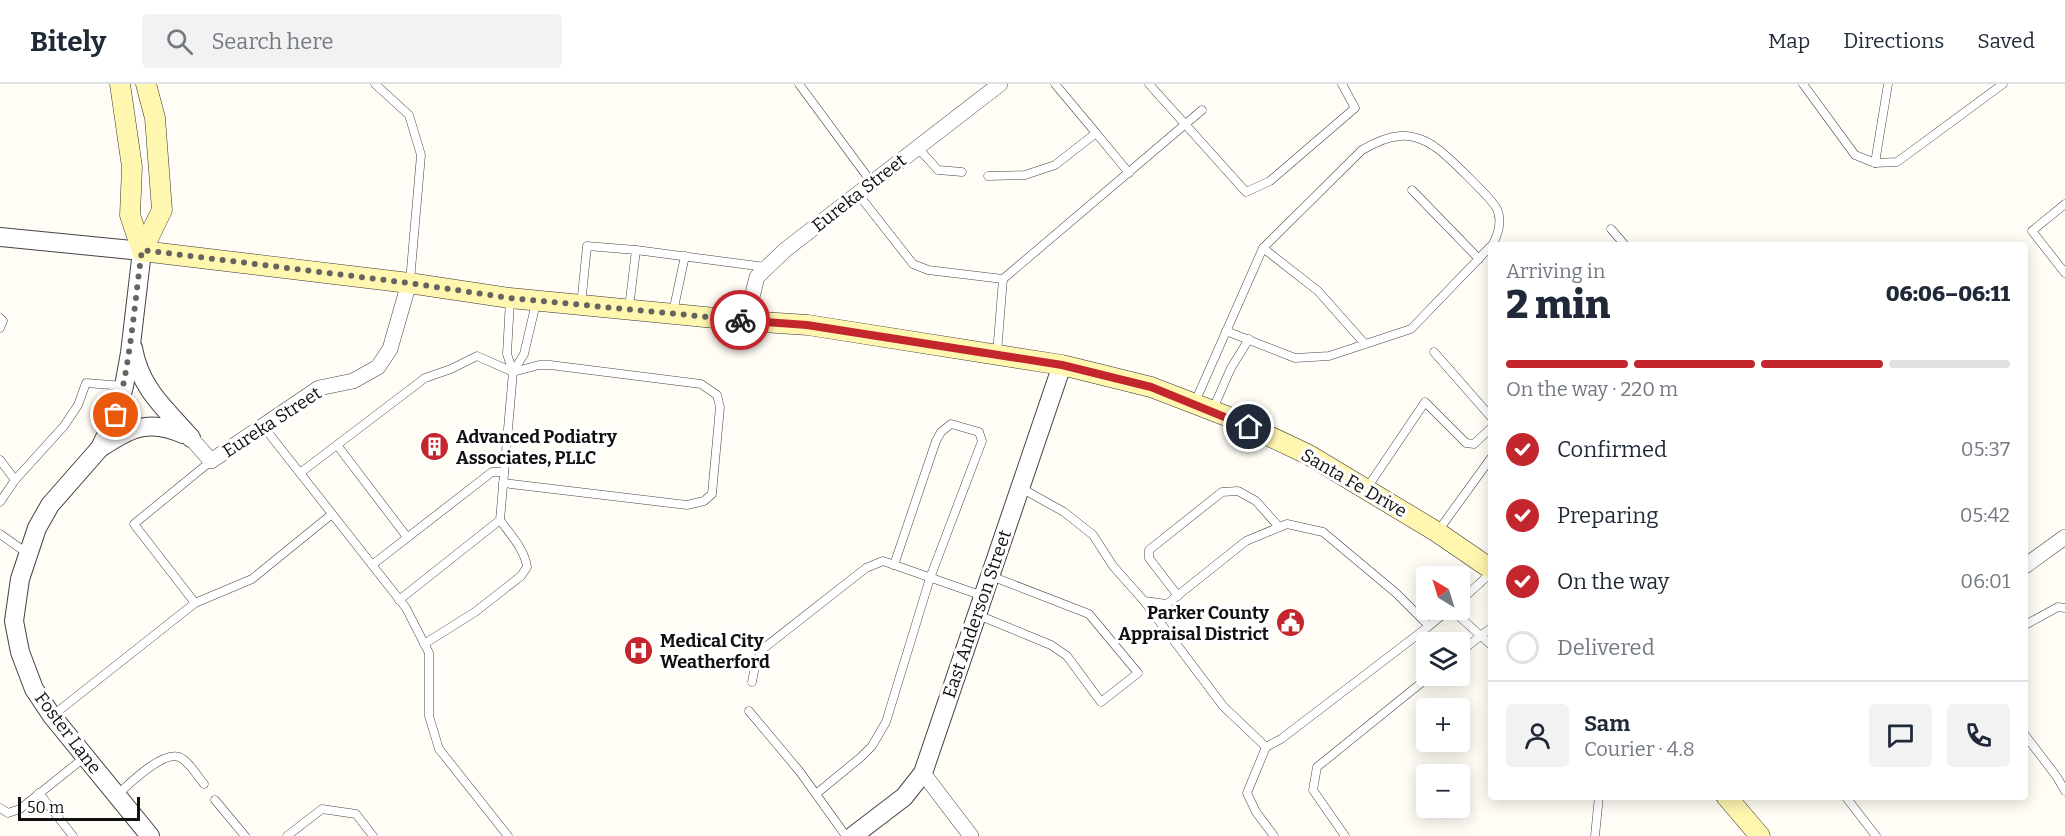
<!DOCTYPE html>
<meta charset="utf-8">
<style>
:root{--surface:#fff;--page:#f2f2f3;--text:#1f2937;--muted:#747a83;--line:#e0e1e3;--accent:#c4262e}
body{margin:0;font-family:Bitter,serif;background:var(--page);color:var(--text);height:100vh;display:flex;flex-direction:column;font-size:22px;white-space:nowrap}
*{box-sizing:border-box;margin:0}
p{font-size:20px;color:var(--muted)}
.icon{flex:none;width:33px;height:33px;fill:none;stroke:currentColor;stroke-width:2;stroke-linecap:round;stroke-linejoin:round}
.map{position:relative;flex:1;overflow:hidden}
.details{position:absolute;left:1488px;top:158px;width:540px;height:558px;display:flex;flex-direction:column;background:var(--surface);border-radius:6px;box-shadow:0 3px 15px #0003}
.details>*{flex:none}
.needle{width:39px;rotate:322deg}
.controls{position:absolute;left:1416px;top:482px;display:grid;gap:12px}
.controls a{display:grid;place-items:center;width:54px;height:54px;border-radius:6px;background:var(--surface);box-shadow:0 3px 15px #0003;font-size:30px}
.scale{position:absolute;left:18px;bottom:15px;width:122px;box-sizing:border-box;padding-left:6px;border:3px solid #111;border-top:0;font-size:16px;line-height:21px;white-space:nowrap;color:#111;-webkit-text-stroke:4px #fff;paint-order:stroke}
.pin{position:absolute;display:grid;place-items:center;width:51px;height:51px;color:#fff;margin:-26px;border:3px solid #fff;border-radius:50%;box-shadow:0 2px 6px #0007}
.courier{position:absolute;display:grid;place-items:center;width:60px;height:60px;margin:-30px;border:4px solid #c4262e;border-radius:50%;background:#fff;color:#222;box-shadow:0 2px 8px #0007}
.overview em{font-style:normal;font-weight:800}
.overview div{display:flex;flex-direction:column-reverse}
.overview{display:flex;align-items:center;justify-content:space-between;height:102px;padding:0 18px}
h1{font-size:39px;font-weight:800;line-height:45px}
.bar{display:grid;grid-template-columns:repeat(4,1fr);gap:9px 6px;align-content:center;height:72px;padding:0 18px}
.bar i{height:8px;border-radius:4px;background:var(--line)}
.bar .on{background:var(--accent)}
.bar p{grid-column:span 4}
.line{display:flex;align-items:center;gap:15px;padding:0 18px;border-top:2px solid var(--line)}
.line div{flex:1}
.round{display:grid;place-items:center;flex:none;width:63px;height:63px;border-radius:6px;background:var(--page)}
ol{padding:0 18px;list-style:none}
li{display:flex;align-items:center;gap:18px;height:66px}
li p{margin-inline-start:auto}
li .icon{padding:6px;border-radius:50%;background:var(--accent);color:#fff;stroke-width:4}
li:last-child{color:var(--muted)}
li i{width:33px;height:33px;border:3px solid var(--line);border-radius:50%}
header{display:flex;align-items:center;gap:36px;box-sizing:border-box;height:84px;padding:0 30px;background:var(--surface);border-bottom:2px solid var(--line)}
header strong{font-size:28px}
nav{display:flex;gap:33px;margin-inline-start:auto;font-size:21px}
.search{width:420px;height:54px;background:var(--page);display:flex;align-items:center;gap:15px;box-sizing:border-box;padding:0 21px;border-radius:6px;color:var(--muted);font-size:22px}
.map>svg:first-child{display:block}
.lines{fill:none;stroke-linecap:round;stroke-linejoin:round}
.service-casing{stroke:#444;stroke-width:9}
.minor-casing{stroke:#444;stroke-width:16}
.tertiary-casing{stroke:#444;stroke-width:20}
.secondary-casing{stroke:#333;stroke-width:21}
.service{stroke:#fff;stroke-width:8}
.minor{stroke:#fff;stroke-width:15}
.tertiary{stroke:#fff;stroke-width:18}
.secondary{stroke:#fff6b0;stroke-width:20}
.done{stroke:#646461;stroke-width:6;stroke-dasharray:0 10.8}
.route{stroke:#c4262e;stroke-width:8}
.labels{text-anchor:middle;stroke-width:6;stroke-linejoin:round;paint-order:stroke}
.street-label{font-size:18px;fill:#111;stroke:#fff}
.poi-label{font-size:18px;font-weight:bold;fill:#111;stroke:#fff;text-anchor:start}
</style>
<header>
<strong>Bitely</strong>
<div class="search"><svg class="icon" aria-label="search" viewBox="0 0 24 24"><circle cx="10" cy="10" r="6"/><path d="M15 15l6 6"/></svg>Search here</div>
<nav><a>Map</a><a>Directions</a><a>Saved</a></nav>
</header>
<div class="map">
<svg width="2065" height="752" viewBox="0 0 2065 752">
<rect width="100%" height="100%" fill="#fffdf5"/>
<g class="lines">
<defs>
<g id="service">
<path d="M375 0 409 31 421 71 410 197"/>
<path d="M799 0 872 99"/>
<path d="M1055 0 1096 49"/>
<path d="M1149 0 1246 108 1270 97 1355 24 1342 0"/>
<path d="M1803 0 1855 71 1875 79 1897 78 2003 0"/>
<path d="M918 64 938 86 962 88"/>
<path d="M1875 79 1888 0"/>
<path d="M988 92 1025 91 1055 81 1096 49 1129 89"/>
<path d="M1412 106 1479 175"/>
<path d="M858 110 913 180 928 186 1003 195 1202 26"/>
<path d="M2065 120 2032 147 2065 189"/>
<path d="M1611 145 1624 160"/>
<path d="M1263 164 1318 207 1365 260"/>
<path d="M636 166 765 183"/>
<path d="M581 221 587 162 636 166 629 224"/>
<path d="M673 228 685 172"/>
<path d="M0 234 3 237 0 244"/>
<path d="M1226 247 1295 274 1329 272 1411 245 1491 162"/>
<path d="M1434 268 1491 333"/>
<path d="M997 269 1003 195"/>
<path d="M513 288 524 270 536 219"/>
<path d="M1195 318 1263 164 1362 66C1374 59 1386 53 1400 52 1412 51 1426 56 1435 63 1446 70 1492 115 1497 125 1502 136 1498 150 1493 160"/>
<path d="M1213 325 1231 284 1249 255"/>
<path d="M263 342 406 524 429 569V632L439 665 508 752"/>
<path d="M337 361 407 453"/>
<path d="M0 376 15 396"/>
<path d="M300 389 425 294 451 285 477 272 513 288 539 281H550L701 300 717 311 720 323 712 410 704 417 687 421 503 399"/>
<path d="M1021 404 1064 428 1093 451 1113 482 1144 517 1167 520 1246 457 1287 440 1323 448 1396 509 1429 542 1450 525"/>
<path d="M1367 404 1425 318 1466 359 1474 360 1491 344"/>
<path d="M0 418 15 396 64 342 78 321 86 299 124 302"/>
<path d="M1438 447 1491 374"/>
<path d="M0 450 27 469"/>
<path d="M372 481 492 388H504"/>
<path d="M1178 512 1149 474V466L1222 408 1238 407 1256 417 1279 443"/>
<path d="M399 516 500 436 513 288 507 270 510 216"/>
<path d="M1144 517 1223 622 1266 663 1281 655 1429 542"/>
<path d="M1460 517 1491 489"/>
<path d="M195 519 134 440 211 377"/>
<path d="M1451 525 1491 561"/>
<path d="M978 531 1051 561 1067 572 1101 618 1138 589 1089 530 991 492"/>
<path d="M2025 541 2058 523 2065 524"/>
<path d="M424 560 475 528 521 492 527 483C525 466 510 450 500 436"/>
<path d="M1460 568 1491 544"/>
<path d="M752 598 756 577 764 564 866 484 883 477 983 512"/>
<path d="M749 627 800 688 846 752"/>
<path d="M52 632 195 519 252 495 332 430"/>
<path d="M2025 651 2057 693 2065 707"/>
<path d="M1266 663 1247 709 1256 728 1274 752"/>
<path d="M39 709 73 752"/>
<path d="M816 710 861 673 872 662 886 638 930 494 982 357 979 348 951 340 941 348 936 357 894 481"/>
<path d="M117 711C129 700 162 667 179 673 189 677 197 692 204 700"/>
<path d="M1845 712 1876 752"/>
<path d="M215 716 245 752"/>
<path d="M0 724 8 729 20 725 85 673"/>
<path d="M287 752 322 725 356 730 373 752"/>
<path d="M1345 752 1313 706 1317 683 1431 591"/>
<path d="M1595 752 1599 712"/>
</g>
<g id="minor">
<path d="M746 237 757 193 785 166 1000 0"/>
<path d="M191 354 211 377 319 304 353 297 378 283 390 265 409 199"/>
<path d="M2025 482 2065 453"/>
<path d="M923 689 971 752"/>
</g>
<g id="tertiary">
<path d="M0 153 142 167 130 269 124 302 116 331 100 364 50 421 37 444 20 495 14 537 20 568 34 605 52 632 150 752"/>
<path d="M133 264C140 305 166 325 191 354"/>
<path d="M100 364C130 345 148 334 183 350"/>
<path d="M853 752 904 713 923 689 1062 281"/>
</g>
<g id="secondary">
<path d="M120 0 132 83 130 131 142 167"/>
<path d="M142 167 409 199 510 214 746 237 808 241 1062 281 1151 303 1229 333 1309 371 1437 448 1491 485"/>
<path d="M142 167 162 126 155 34 146 0"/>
<path d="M1726 712 1760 752"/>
</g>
</defs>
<!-- service casing -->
<use href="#service" class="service-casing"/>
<!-- minor casing -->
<use href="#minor" class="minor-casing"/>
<!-- tertiary casing -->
<use href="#tertiary" class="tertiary-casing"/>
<!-- secondary casing -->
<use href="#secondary" class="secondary-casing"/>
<!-- service -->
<use href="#service" class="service"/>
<!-- minor -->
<use href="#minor" class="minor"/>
<!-- tertiary -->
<use href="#tertiary" class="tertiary"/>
<!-- secondary -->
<use href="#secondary" class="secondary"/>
</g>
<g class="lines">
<!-- done -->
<path class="done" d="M116 331C131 277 134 222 142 166L409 199 510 214 740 236"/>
<!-- route -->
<path class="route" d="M740 236 807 241 1062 281 1151 303 1249 343"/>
</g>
<!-- icons -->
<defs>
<symbol id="building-disc" viewBox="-11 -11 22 22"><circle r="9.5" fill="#c4262e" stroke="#fff"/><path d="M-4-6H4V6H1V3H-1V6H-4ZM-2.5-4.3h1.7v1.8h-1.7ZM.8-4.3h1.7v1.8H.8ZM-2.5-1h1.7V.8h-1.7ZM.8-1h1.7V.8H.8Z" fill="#fff"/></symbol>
<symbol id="civic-disc" viewBox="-11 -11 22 22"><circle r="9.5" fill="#c4262e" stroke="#fff"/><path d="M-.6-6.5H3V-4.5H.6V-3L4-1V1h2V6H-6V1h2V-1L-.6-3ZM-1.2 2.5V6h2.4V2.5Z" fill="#fff"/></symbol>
<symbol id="hospital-disc" viewBox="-11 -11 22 22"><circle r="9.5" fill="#c4262e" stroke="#fff"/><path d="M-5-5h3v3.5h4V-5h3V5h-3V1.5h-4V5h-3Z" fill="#fff"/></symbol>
</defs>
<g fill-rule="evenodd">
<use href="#building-disc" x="418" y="346" width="33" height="33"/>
<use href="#civic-disc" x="1274" y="522" width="33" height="33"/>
<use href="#hospital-disc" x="622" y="550" width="33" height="33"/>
</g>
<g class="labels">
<!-- street labels -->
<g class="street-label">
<text transform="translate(859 109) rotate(-38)" y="6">Eureka Street</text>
<text transform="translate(272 338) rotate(-33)" y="6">Eureka Street</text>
<text transform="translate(1354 399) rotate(30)" y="6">Santa Fe Drive</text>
<text transform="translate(977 530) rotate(-71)" y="6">East Anderson Street</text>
<text transform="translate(68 649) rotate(53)" y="6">Foster Lane</text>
</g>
<!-- poi labels -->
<g class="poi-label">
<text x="456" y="359">Advanced Podiatry<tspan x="456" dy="21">Associates, PLLC</tspan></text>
<text x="1269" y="535" text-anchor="end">Parker County<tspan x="1269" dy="21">Appraisal District</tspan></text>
<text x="660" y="563">Medical City<tspan x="660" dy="21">Weatherford</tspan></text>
</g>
</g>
</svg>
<div class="controls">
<a><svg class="needle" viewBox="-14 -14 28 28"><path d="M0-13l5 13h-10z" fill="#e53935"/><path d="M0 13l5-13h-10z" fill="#747a83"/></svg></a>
<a><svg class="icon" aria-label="layers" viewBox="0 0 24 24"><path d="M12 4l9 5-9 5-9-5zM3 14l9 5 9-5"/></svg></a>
<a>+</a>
<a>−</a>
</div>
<div class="scale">50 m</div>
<div class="pin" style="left:116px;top:331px;background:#ea580c"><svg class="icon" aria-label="bag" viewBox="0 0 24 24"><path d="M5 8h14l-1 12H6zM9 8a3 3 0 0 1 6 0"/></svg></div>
<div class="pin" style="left:1249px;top:343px;background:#1f2937"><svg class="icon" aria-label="home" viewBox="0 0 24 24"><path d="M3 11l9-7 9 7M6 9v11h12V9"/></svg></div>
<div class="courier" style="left:740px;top:236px"><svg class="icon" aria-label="bike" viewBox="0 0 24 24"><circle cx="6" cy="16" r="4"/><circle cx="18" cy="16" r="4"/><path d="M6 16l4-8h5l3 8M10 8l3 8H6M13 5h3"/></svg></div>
<section class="details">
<div class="overview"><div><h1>2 min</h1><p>Arriving in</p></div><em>06:06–06:11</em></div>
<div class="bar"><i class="on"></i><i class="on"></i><i class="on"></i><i></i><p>On the way · 220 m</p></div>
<ol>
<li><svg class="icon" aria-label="check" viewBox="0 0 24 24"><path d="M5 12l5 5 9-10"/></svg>Confirmed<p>05:37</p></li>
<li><svg class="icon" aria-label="check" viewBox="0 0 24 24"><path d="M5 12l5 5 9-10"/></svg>Preparing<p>05:42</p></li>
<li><svg class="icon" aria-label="check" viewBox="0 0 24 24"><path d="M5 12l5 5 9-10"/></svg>On the way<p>06:01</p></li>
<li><i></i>Delivered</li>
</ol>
<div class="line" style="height:108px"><a class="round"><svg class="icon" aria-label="person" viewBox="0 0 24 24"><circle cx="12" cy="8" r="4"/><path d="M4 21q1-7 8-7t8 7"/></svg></a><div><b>Sam</b><p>Courier · 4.8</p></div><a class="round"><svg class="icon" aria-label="chat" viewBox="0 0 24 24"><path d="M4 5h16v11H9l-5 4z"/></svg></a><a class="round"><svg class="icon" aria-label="phone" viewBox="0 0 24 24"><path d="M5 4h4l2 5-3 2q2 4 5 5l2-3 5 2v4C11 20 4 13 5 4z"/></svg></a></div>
</section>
</div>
